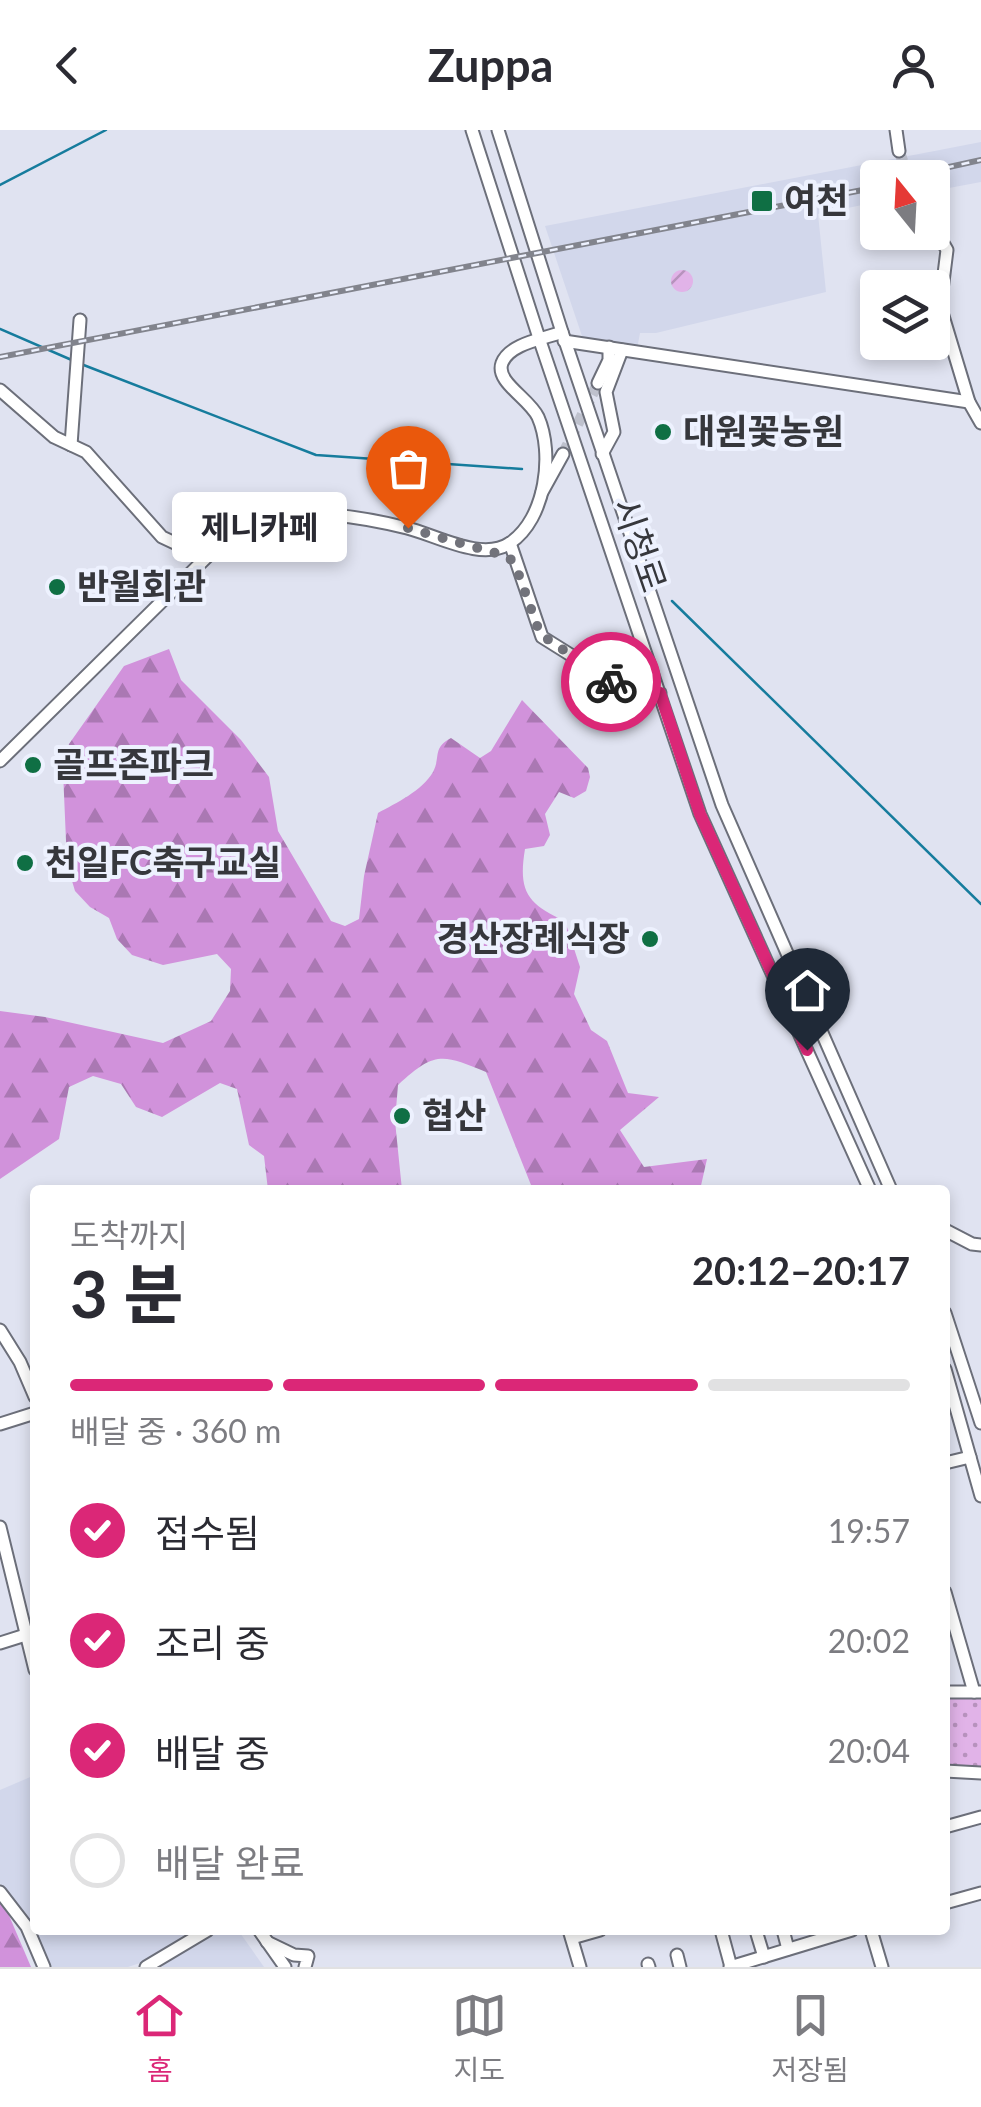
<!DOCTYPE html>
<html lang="ko">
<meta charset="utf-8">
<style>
:root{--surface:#fff;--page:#f7f7f7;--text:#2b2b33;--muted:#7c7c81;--line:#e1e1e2;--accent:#db2777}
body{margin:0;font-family:Lato,"Noto Sans KR",sans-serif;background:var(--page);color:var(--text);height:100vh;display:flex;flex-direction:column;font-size:38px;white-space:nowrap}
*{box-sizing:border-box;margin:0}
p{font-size:32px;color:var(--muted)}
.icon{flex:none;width:55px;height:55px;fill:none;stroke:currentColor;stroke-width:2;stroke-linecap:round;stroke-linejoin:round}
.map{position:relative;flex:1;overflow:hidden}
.side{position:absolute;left:30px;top:1055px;width:920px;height:750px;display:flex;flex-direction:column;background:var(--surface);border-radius:10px;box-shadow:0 5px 15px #0003}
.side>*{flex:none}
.needle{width:65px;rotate:342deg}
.fabs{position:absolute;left:860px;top:30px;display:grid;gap:20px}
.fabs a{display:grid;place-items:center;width:90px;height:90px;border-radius:10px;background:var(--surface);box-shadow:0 5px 15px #0003;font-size:50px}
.pin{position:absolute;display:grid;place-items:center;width:85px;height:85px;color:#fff;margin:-102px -42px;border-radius:50% 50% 50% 0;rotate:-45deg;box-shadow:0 0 10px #0007}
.pin .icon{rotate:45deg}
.courier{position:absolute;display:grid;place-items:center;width:100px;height:100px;margin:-50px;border:8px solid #db2777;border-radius:50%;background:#fff;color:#222;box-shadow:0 2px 12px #0007}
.bubble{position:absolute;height:70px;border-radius:10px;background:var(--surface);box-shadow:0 5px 15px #0003;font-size:32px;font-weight:700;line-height:70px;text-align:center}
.summary em{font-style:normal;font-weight:700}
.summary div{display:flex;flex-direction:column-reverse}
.summary{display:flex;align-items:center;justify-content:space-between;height:170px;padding:0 40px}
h1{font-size:65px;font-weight:700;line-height:75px}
.bar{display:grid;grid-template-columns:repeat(4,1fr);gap:15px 10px;align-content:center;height:120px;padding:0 40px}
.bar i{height:12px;border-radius:8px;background:var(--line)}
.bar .current{background:var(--accent)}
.bar p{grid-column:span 4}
ol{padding:0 40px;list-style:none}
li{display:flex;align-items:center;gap:30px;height:110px}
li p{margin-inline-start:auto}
li .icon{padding:10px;border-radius:50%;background:var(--accent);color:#fff;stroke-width:4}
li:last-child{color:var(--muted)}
li i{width:55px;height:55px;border:5px solid var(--line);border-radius:50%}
header{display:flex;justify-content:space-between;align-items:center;height:130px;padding:0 40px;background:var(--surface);font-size:45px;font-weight:700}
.tabs{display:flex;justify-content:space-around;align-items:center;height:140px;border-top:2px solid var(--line);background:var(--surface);font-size:28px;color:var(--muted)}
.tabs a{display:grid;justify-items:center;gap:5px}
.tabs .current{color:var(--accent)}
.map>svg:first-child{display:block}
.built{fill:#d2d7eb}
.forest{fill:url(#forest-firs)}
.park{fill:url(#park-dots)}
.garden{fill:url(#garden-furrows)}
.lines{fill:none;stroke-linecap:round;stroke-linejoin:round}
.stream{stroke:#167c9d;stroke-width:2.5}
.minor-tunnel{stroke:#bec1cd;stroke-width:11;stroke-dasharray:11 5.5;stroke-linecap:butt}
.minor-casing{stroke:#6c6f7a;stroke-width:15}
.minor{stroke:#fff;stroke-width:11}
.rail-casing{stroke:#82848d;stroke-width:6}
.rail{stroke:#edf1fe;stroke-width:2.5;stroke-dasharray:8;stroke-linecap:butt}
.done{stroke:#72737b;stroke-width:10;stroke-dasharray:0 18}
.route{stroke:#db2777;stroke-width:12}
.poi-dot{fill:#0f6f44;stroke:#edf1fe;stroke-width:4}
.labels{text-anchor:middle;stroke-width:8;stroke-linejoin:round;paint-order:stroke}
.poi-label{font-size:35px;font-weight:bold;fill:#36373c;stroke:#edf1fe;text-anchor:start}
.street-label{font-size:35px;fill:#36373c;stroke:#edf1fe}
</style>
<header><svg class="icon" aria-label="back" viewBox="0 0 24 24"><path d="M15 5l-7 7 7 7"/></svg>Zuppa<svg class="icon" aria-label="person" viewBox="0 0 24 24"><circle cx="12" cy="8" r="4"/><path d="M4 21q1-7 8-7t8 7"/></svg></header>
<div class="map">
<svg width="981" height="1837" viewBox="0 0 981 1837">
<defs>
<pattern id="forest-firs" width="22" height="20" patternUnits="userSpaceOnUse" patternTransform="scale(2.5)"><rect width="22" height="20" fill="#d192db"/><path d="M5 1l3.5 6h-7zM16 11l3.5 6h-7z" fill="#aa78b3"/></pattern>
<pattern id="park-dots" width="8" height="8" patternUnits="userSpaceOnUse" patternTransform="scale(2.5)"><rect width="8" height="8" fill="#e1b3e8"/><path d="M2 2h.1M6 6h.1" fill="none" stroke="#b792bd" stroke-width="1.8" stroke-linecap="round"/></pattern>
<pattern id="garden-furrows" width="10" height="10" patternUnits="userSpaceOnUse" patternTransform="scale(2.5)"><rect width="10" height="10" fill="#e1b3e8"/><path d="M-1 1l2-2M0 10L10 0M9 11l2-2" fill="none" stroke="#b792bd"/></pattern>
</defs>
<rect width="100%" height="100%" fill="#e0e3f1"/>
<!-- built -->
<g class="built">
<path d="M981 12V52L933 61 932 48H878L877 72 818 84 826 162 656 203H640L637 219 583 209 545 96Z"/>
<path d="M35 1645V1799L0 1753V1660Z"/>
<path d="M36 1800H196L143 1832 128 1837H50Z"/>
<path d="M219 1800H238L264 1837H160Z"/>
</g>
<!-- forest -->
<g class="forest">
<path d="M169 519 181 550 241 610 269 647 278 701 331 791 345 796 359 789 364 746 378 683C396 673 422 661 433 642 441 627 432 618 451 608L480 628 491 621 522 570 588 638 590 647 586 661 574 668 559 662 545 684 550 705 544 716 525 719C518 761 527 774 565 791L580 837 574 864 591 900 607 911 628 963 659 967 620 1000 644 1037 707 1029 700 1060H609L596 1056 533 1060 486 942C442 924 435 921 398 955L395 991 402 1060H268L264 1026 249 1015 237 959 220 953 162 987 136 977 121 954 93 946 69 957 59 1009 0 1049V881L45 887 163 913 211 891 230 861 231 839 217 824 163 835 132 825 117 809 109 788 90 777 75 761 67 734 63 641 69 614 124 536Z"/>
<path d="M0 1769 5 1776 31 1837H0Z"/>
</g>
<!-- park -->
<path class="park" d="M945 1567 981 1568V1641L945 1638Z"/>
<!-- garden -->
<circle class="garden" cx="682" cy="151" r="11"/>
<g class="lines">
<!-- stream -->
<g class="stream">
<path d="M0 55 106 0"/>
<path d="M0 199 74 231"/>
<path d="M81 234 316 325 522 339"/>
<path d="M672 471 981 774"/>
</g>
<!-- minor-tunnel -->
<g class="minor-tunnel">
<path d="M899 21 909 48"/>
<path d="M563 324 598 253"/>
</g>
<defs>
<g id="minor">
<path d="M472 0 540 211 700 684 870 1060"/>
<path d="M498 0 562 202 722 675 891 1060"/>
<path d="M896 0 899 21"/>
<path d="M932 94 947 120 940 176 969 272 981 293"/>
<path d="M564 211 969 272"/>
<path d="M598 253 609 230V217"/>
<path d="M0 260 54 307 86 322 162 407 179 415 216 418"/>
<path d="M71 315 80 190"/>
<path d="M602 324 614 302 606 262 622 220"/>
<path d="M542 362 563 324"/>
<path d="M510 413 542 507 625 559 643 566 660 563"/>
<path d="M0 631 216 418C250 394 291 383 332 385 357 387 383 392 407 398 436 405 482 432 510 413 546 389 554 323 538 287 529 268 495 252 502 233 510 213 544 209 562 202"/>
<path d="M945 1100 972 1114 981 1115"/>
<path d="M945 1183 981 1293"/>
<path d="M0 1200 20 1232 35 1267"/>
<path d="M945 1239 981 1366"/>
<path d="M0 1294 35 1283"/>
<path d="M945 1333 970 1327"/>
<path d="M0 1397 35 1540"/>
<path d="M945 1462 974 1562"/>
<path d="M0 1513 35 1502"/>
<path d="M945 1562H981"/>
<path d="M945 1641 981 1643"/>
<path d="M945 1697 981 1687"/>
<path d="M0 1762 27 1797 44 1837"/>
<path d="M945 1773 981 1763"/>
<path d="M259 1800 285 1837"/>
<path d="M569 1800 580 1837"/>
<path d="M721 1800 731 1837"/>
<path d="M783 1800 788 1819"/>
<path d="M871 1800 882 1837"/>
<path d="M757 1804 764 1827"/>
<path d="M572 1808 600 1800"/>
<path d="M267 1812 294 1825 308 1826 305 1837"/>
<path d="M677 1825 680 1837"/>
<path d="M648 1834 649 1837"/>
<path d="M146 1837 208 1800"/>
<path d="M730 1837 852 1800"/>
</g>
</defs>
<!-- minor casing -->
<use href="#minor" class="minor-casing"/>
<!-- minor -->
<use href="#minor" class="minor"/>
<defs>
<g id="rail">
<path d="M899 48 981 30"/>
<path d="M0 227 878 57"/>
</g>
</defs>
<!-- rail casing -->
<use href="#rail" class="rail-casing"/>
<!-- rail -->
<use href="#rail" class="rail"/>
</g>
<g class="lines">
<!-- done -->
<path class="done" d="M408 398 509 427 516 437 540 504 611 552"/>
<!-- route -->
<path class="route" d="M611 552 637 565 660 563 700 684 807 920"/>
</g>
<!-- markers -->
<g class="poi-dot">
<rect x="750" y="59" width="24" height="24" rx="5"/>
<circle cx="663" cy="302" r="10"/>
<circle cx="57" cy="457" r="10"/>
<circle cx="33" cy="635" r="10"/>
<circle cx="25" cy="733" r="10"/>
<circle cx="650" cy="809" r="10"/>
<circle cx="402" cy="986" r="10"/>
</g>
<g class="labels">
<!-- poi labels -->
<g class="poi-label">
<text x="784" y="83">여천</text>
<text x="683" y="314">대원꽃농원</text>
<text x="77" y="469">반월회관</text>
<text x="53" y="647">골프존파크</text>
<text x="45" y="745">천일FC축구교실</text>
<text x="630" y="821" text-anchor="end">경산장례식장</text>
<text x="422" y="998">협산</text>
</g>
<!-- street labels -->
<g class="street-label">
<text transform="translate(639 415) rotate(71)" y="12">시청로</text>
</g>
</g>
</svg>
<div class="fabs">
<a><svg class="needle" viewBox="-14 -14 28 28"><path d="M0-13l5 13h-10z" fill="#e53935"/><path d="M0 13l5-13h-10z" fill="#7c7c81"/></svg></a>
<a><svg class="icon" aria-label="layers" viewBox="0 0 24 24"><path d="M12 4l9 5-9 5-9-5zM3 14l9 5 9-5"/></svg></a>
</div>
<div class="pin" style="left:408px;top:398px;background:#ea580c"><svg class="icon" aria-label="bag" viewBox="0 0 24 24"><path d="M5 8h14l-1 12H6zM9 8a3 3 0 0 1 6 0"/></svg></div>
<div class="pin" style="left:807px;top:920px;background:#1f2937"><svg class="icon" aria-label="home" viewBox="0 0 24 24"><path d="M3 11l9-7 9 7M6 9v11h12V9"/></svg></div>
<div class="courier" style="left:611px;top:552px"><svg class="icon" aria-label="bike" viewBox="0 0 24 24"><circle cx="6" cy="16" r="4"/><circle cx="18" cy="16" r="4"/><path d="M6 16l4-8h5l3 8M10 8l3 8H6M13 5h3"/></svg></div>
<div class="bubble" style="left:172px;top:362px;width:175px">제니카페</div>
<section class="side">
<div class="summary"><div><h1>3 분</h1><p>도착까지</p></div><em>20:12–20:17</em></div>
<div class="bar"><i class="current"></i><i class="current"></i><i class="current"></i><i></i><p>배달 중 · 360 m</p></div>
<ol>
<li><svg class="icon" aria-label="check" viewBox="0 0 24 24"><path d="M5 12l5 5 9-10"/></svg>접수됨<p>19:57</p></li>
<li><svg class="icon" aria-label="check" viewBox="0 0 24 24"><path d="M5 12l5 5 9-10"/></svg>조리 중<p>20:02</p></li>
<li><svg class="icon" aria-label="check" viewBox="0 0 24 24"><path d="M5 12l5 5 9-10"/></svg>배달 중<p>20:04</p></li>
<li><i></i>배달 완료</li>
</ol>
</section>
</div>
<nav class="tabs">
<a class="current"><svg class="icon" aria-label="home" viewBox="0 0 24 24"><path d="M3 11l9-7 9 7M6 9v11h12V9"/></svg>홈</a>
<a><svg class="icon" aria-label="map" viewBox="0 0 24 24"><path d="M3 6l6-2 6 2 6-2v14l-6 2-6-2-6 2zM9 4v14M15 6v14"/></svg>지도</a>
<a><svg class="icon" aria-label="saved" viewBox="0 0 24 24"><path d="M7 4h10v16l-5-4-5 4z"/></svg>저장됨</a>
</nav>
